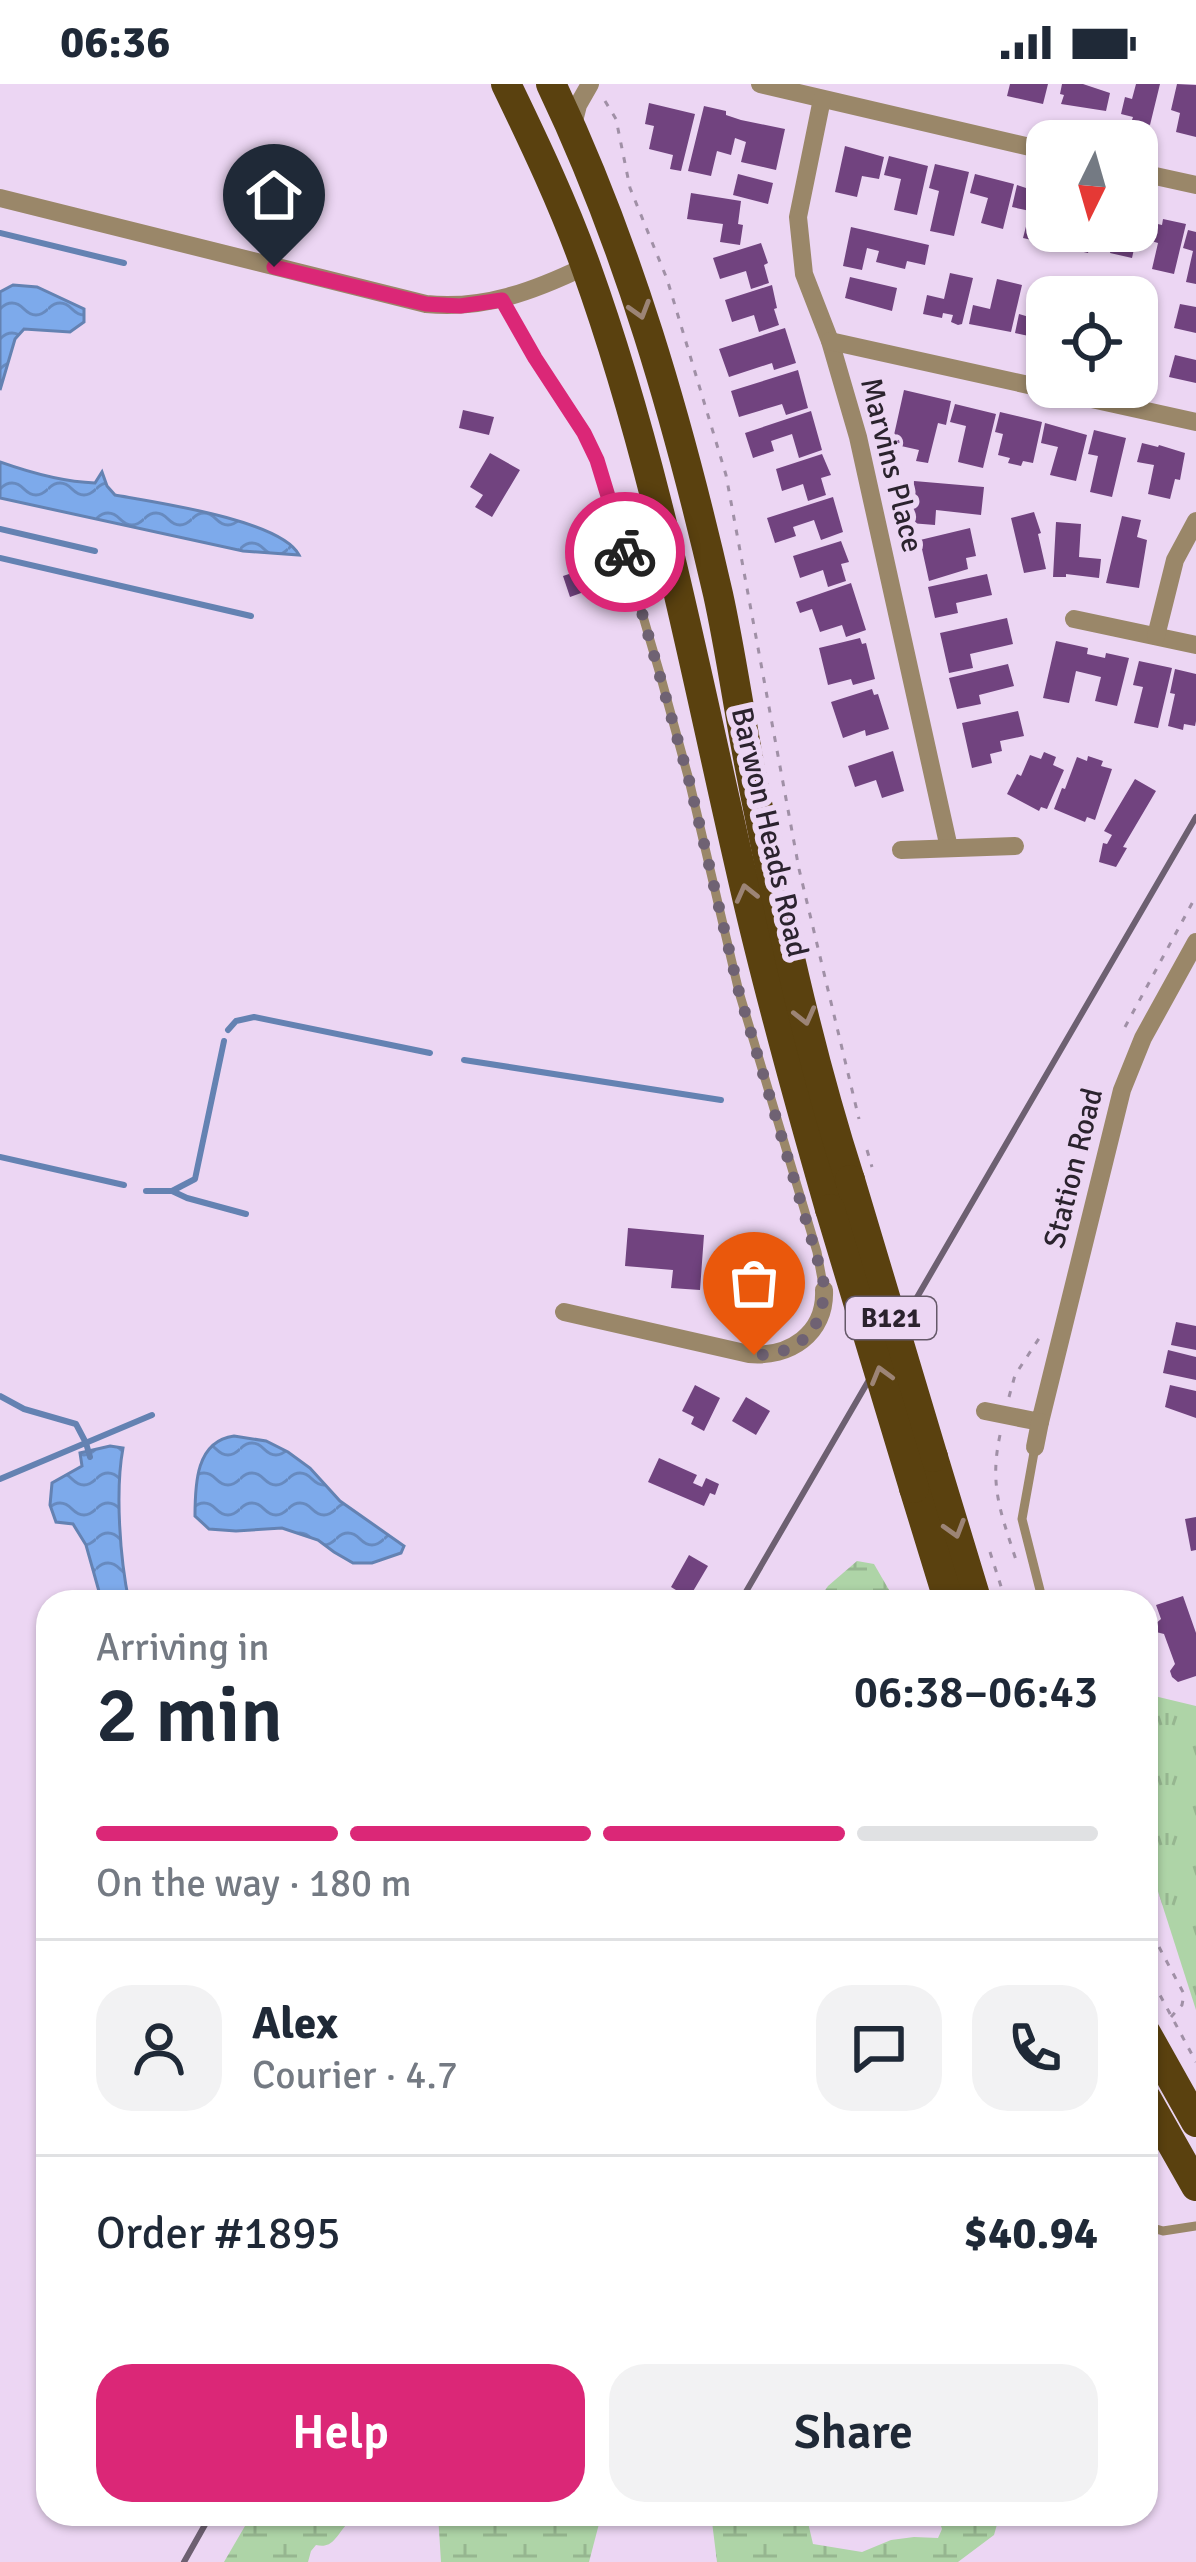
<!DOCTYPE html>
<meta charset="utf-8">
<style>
:root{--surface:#fff;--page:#f2f2f3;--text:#1f2937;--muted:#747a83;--line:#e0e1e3;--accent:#db2777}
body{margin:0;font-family:Signika,sans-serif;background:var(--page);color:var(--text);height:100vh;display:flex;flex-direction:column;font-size:45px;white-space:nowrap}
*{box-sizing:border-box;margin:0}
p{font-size:39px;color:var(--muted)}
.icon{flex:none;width:66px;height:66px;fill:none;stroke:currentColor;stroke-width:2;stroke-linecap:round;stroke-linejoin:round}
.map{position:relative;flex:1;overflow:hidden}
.drawer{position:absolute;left:36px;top:1506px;width:1122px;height:936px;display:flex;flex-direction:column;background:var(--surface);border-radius:36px;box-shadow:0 3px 9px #0004}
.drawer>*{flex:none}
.needle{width:78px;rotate:185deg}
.buttons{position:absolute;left:1026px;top:36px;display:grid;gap:24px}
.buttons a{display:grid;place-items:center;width:132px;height:132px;border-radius:24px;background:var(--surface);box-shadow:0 3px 9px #0004;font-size:60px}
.pin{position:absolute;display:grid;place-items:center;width:102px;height:102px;color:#fff;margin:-123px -51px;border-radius:50% 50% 50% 0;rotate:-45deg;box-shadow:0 0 12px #0007}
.pin .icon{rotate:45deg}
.courier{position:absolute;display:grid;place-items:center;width:120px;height:120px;margin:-60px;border:9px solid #db2777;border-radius:50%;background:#fff;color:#222;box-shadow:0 3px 15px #0007}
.overview em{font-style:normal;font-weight:600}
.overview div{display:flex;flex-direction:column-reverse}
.overview{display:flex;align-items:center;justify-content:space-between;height:204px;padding:0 60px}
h1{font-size:78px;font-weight:600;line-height:90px}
.bar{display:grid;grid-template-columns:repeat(4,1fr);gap:18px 12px;align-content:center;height:144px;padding:0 60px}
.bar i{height:15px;border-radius:9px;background:var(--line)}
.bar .active{background:var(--accent)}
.bar p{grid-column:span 4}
.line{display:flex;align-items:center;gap:30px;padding:0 60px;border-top:3px solid var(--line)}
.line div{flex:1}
.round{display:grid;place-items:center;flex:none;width:126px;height:126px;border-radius:36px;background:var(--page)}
.primary-button{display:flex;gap:24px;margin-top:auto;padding:24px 60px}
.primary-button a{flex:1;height:138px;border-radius:36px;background:var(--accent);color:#fff;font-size:48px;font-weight:600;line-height:138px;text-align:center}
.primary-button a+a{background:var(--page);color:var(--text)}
.status{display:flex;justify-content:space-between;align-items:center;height:84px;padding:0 60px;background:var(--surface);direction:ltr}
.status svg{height:33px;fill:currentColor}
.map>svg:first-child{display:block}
.grass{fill:url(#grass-tufts)}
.wetland{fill:url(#wetland-marsh)}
.water{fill:url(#water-waves);stroke:#6482b2;stroke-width:3}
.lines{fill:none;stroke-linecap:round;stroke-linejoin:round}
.stream{stroke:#6482b2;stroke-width:6}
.building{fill:#71437f}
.path{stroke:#a090a6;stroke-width:3;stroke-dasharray:6 9;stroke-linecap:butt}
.service{stroke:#9a8769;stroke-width:9}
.minor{stroke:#9a8769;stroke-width:18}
.primary{stroke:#5a410f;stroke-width:30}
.rail{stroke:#6d6071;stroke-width:6}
.path-bridge{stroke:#a090a6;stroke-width:3;stroke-dasharray:6 9;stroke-linecap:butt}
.primary-bridge{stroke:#5a410f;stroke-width:30}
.oneway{stroke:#9c8476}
.done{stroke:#6f6273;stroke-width:12;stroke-dasharray:0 21.6}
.route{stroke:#db2777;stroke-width:15}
.labels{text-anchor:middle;stroke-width:12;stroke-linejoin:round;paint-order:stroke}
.shield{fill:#ecd6f3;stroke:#655969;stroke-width:3}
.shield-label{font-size:27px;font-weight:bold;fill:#2b232e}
.street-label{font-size:30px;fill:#2b232e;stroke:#ecd6f3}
</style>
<div class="status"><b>06:36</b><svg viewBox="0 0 49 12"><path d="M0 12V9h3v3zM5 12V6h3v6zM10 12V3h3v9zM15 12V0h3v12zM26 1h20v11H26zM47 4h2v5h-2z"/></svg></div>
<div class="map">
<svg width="1196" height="2478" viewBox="0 0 1196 2478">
<defs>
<pattern id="grass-tufts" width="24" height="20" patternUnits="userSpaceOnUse" patternTransform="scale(3)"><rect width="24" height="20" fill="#aed4a7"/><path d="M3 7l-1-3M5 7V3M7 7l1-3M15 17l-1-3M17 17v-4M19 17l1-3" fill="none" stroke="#96b690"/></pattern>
<pattern id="wetland-marsh" width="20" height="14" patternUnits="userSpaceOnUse" patternTransform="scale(3)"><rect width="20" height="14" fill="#aed4a7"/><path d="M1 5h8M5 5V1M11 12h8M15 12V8" fill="none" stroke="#96b690"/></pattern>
<pattern id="water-waves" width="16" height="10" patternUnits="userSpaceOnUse" patternTransform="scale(3)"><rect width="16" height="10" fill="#7daaeb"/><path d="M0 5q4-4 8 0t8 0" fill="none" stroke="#678abf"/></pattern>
</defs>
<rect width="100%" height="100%" fill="#ecd6f3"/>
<!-- grass -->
<path class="grass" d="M1146 1610 1196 1622V1926L1146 1770Z"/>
<!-- wetland -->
<g class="wetland">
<path d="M857 1477 874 1480 896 1518H817L828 1502Z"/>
<path d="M252 2430H367L359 2441 347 2440C336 2452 333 2465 316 2461L311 2467 308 2478H224Z"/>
<path d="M438 2430H598L600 2436 589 2478H441Z"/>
<path d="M711 2430H806L813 2460 862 2468 891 2456 914 2453 938 2454 942 2445 937 2430H1000L994 2451 958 2478H717Z"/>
</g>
<!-- water -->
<g class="water">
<path d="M13 201 37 203 84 225V238L70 248 24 245 15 255 0 306V208Z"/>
<path d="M0 378C31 389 62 398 95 399L102 388 107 402 115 411C154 418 281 436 299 471L243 467 0 414Z"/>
<path d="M234 1352 266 1357 288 1368 310 1384 340 1417 404 1462 401 1469 372 1479H353L334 1468 318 1456 282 1444 236 1447 209 1445 195 1432C195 1400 196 1357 234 1352Z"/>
<path d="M110 1362 123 1364C115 1407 120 1475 129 1518H102L86 1461 73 1440 56 1438 50 1421 52 1399 82 1382 80 1369Z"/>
</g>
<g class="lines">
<!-- stream -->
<g class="stream">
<path d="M0 149 124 179"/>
<path d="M0 445 95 467"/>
<path d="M0 474 251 532"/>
<path d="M228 946 236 937 254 933 430 969"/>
<path d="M464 976 721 1016"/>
<path d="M0 1073 124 1101"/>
<path d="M146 1107H172L195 1095 224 957"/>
<path d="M172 1107 187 1114 246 1130"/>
<path d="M0 1312 24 1325 76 1340 86 1359 90 1373"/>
<path d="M0 1395 152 1331"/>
</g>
</g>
<!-- building -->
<g class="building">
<path d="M1010 0H1048L1043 20 1007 12Z"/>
<path d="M1062 0H1083L1110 9 1106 27 1061 20 1064 11 1060 10Z"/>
<path d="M1136 0H1160L1150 41 1132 36 1133 33 1121 30 1125 13 1132 15Z"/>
<path d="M1177 0 1196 1V53L1176 48 1180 29 1171 26Z"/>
<path d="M649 19 695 30 681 87 670 85 673 71 649 65 654 42 645 40Z"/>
<path d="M704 22 726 27V31L741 36 785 45 776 86 741 78 746 58 735 54 731 71 717 67 711 92 688 87Z"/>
<path d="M845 62 884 73 879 95 862 92 857 113 835 108Z"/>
<path d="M889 72 928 82 917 131 894 126 901 95 884 91Z"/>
<path d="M935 80 969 88 954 152 930 147 939 107 929 104Z"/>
<path d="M738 90 773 99 768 120 733 111Z"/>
<path d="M975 90 1014 100 1003 145 981 139 988 114 970 109Z"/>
<path d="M1017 101 1047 111 1048 147 1045 159 1023 154 1030 127 1012 123Z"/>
<path d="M691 109 741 117 738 140 743 141 740 161 720 158 723 140 687 135Z"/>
<path d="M1163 135 1186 140 1174 190 1152 185 1158 159 1141 154 1145 137 1162 141Z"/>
<path d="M851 143 929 161 925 181 907 177 905 185 876 178 879 167 867 164 862 186 843 182Z"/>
<path d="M1188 146 1196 148V200L1186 198 1193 167 1183 164Z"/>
<path d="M1070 147H1093L1088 169 1066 164Z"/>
<path d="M1115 147H1138L1132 174 1110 169Z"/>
<path d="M761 159 768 179 764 181 769 199 751 205 746 187 720 195 713 174Z"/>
<path d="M950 189 973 194 962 240 958 241 951 238 953 231 943 229 942 234 923 230 927 211 944 215Z"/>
<path d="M850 193 897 204 892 227 845 214Z"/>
<path d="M1046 194 1071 200 1068 213H1047V256L1015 249 1019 230 1036 235Z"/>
<path d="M997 195 1022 201 1011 248 969 240 973 221 990 225Z"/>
<path d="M772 201 777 224 774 225 779 241 759 248 754 231 732 238 725 216Z"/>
<path d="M1180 220 1196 223V249L1174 244Z"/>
<path d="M1137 236 1155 240 1145 285 1137 283Z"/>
<path d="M785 244 796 279 774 286 772 279 729 293 719 265Z"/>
<path d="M1175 271 1196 276V299L1169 293Z"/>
<path d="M798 286 808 324 786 331 782 320 739 333 731 307Z"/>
<path d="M904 306 951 317 946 341 938 339 928 379 916 377 919 366 892 360Z"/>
<path d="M955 320 996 330 983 384 958 378 966 342 950 338Z"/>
<path d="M463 326 494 333 489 351 459 344Z"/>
<path d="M811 327 822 366 799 374 792 350 771 357 774 367 753 374 745 349Z"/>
<path d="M1000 328 1042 338 1033 379 1023 377 1021 382 1008 379 1010 374 998 371 1003 350 995 348Z"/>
<path d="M1045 339 1087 351 1076 397 1050 391 1058 363 1041 359Z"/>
<path d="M1094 346 1126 354 1112 413 1090 408 1098 372 1088 370Z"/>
<path d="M1142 359 1158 363 1159 361 1185 369 1180 396 1175 395 1170 415 1148 410 1154 381 1137 378Z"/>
<path d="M490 369 520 386 492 433 475 423 483 411 470 403Z"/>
<path d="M822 370 831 391 821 394 826 411 808 417 803 400 782 407 776 385Z"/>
<path d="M914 397 984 403 981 431 936 426 935 441 910 439Z"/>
<path d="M833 413 843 448 821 456 814 436 793 443 796 452 775 459 767 434Z"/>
<path d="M1034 428 1041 449 1038 450 1046 485 1024 489 1011 434Z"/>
<path d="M1122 432 1141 436 1137 453 1147 456 1139 504 1106 499Z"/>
<path d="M1056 438 1081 440 1079 473 1101 475 1099 494 1066 490V493H1053Z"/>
<path d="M970 444 976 472 966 474 968 485 929 497 920 456Z"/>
<path d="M841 457 849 478 841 480 846 497 828 503 823 486 800 494 793 472Z"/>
<path d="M590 483 595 504 570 513 563 492Z"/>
<path d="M987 490 992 511 956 519 958 529 935 534 928 503Z"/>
<path d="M851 499 866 546 846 553 842 541 820 548 812 525 800 529 796 518Z"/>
<path d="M1007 534 1013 560 970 570 973 584 949 589 940 549Z"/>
<path d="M860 554 862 560 866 559 875 595 853 601 851 595 828 601 819 564Z"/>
<path d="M1056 557 1088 564 1087 570 1105 574 1106 569 1129 574 1117 622 1095 617 1101 593 1076 587 1069 619 1043 614Z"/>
<path d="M1139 577 1172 584 1158 644 1134 639 1143 603 1133 601Z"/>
<path d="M1008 580 1014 602 979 611 981 620 957 625 949 594Z"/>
<path d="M1175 585 1196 590V637L1195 642 1184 640 1183 646 1168 642 1175 610 1170 609Z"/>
<path d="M872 605 874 611 878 610 889 645 866 652 865 646 843 654 831 618Z"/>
<path d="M1018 627 1024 652 1000 657 1002 667 990 670 992 679 972 684 962 639Z"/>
<path d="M893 667 904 707 882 714 876 696 855 703 848 682Z"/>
<path d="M1044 668 1056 673 1053 681 1064 686 1047 725 1041 723 1039 727 1007 710 1017 690 1021 692 1030 671 1041 675Z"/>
<path d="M1088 672 1103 677 1101 682 1112 685 1095 736 1087 733 1085 738 1054 725 1062 704 1065 705 1077 673 1087 677Z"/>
<path d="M1135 695 1156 707 1123 763 1127 764 1116 783 1099 778 1103 759 1107 760 1112 751 1104 747Z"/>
<path d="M628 1144 704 1151 700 1206 671 1204 673 1186 625 1182Z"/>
<path d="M714 1167 742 1170 739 1215 711 1213Z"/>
<path d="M785 1173 790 1209 789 1221H786L787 1233 749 1237 747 1213 763 1212 759 1176Z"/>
<path d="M1176 1238 1196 1242V1266L1171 1261Z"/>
<path d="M1168 1266 1196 1273V1296L1163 1289Z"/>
<path d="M695 1301 720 1314 704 1347 691 1340 694 1333 682 1327Z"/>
<path d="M1170 1301 1196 1307V1334L1165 1323Z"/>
<path d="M746 1313 770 1327 756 1351 732 1337Z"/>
<path d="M659 1374 697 1391 693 1399 702 1403 706 1394 719 1400 715 1411 710 1409 704 1422 648 1398Z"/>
<path d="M1196 1433V1466L1191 1467 1185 1435Z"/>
<path d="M689 1471 708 1482 689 1514 671 1503Z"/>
<path d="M1183 1512 1196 1549V1592L1178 1598 1172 1593 1170 1587 1175 1580 1164 1550 1156 1548 1154 1541 1161 1535 1156 1521Z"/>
</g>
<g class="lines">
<!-- path -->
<g class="path">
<path d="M605 17 616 35 630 104 667 195 726 391 799 785 859 1035"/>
<path d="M1125 943 1196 812"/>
<path d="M1009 1313 1015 1291 1040 1253"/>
<path d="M1000 1351C989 1402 1001 1429 1016 1476"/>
<path d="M990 1468 1006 1518"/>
<path d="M1146 1820 1159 1863 1184 1910 1182 1921 1171 1933"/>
<path d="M1146 1885 1196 1978"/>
</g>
<!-- service -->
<g class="service">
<path d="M501 216 535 274 575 334 597 376 660 590 689 696 739 908 817 1168 824 1206"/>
<path d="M1035 1363 1022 1435 1043 1518"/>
<path d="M1146 2142 1163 2147 1196 2142"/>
</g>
<!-- minor -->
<g class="minor">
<path d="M760 0 1047 67"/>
<path d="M822 15 798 133 804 190 830 257 858 353 949 764"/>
<path d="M572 45 578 21 590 0"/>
<path d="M1137 88 1196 101"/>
<path d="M0 114 426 220C484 226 534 207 586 182"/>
<path d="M830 257 1196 338"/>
<path d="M1074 535 1196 561"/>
<path d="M1156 552 1175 476 1196 437"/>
<path d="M901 766 1015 762"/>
<path d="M564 1228 749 1270C789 1274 826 1250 824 1206"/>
<path d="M985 1327 1040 1338 1122 1006 1143 954 1196 858"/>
<path d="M1035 1363 1040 1338"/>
</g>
<!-- primary -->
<g class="primary">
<path d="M506 0C535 60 564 121 586 183 658 383 696 594 744 800 769 909 799 1017 830 1125"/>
<path d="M551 0C628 161 678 336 718 510 731 569 739 629 751 689 778 825 807 963 850 1096"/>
<path d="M933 1373 977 1518"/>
<path d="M914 1404 949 1518"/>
<path d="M1146 1949 1196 2038"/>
<path d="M1146 2014 1196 2102"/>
</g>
<!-- rail -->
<g class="rail">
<path d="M740 1518 1196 733"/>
<path d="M184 2478 211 2430"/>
</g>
<!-- path-bridge -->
<path class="path-bridge" d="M867 1066 872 1083"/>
<!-- primary-bridge -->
<g class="primary-bridge">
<path d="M850 1096 933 1373"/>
<path d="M830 1125 914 1404"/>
</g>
</g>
<!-- one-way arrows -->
<defs><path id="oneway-chevron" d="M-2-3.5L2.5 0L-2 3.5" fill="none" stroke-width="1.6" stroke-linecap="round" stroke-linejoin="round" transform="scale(3)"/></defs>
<g class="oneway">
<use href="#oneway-chevron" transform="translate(640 226) rotate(73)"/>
<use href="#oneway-chevron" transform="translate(746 809) rotate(-104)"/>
<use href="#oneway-chevron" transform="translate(805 932) rotate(76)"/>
<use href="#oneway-chevron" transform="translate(881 1291) rotate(-106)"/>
<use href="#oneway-chevron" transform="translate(955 1445) rotate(73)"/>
</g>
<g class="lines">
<!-- done -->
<path class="done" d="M625 468 689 696 739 908 823 1194C828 1241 803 1271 754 1271"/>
<!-- route -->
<path class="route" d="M274 183 426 220 460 222 502 216 535 274 584 349 597 376 625 468"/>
</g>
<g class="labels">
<!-- shield labels -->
<rect class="shield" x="846" y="1213" width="90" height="42" rx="9"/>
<g class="shield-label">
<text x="891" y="1243">B121</text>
</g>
<!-- street labels -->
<g class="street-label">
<text transform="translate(892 381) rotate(76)" y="10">Marvins Place</text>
<text transform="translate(770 748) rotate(77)" y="10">Barwon Heads Road</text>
<text transform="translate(1073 1084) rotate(-76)" y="10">Station Road</text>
</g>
</g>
</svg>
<div class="buttons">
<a><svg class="needle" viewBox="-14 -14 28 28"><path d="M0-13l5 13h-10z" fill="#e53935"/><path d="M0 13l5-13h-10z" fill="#747a83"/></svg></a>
<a><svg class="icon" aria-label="locate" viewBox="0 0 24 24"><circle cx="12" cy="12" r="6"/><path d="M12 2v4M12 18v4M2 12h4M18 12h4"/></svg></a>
</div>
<div class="pin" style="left:754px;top:1271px;background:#ea580c"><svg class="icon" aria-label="bag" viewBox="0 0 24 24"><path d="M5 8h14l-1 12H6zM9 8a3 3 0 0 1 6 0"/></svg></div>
<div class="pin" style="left:274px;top:183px;background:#1f2937"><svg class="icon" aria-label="home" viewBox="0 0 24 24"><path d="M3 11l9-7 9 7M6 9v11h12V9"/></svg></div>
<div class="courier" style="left:625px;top:468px"><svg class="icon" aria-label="bike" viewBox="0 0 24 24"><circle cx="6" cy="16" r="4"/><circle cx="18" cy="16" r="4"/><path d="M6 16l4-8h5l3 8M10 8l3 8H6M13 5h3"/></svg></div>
<section class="drawer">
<div class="overview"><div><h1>2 min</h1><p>Arriving in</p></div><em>06:38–06:43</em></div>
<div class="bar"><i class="active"></i><i class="active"></i><i class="active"></i><i></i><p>On the way · 180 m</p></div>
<div class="line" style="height:216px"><a class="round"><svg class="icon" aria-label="person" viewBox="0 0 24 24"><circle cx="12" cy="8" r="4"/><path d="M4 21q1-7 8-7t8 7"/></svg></a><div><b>Alex</b><p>Courier · 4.7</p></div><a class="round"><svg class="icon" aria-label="chat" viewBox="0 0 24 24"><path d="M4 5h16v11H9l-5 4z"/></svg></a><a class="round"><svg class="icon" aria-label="phone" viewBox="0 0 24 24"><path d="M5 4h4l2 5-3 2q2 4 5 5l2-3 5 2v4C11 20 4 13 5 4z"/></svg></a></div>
<div class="line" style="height:156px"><div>Order #1895</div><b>$40.94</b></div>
<div class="primary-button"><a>Help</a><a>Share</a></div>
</section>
</div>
